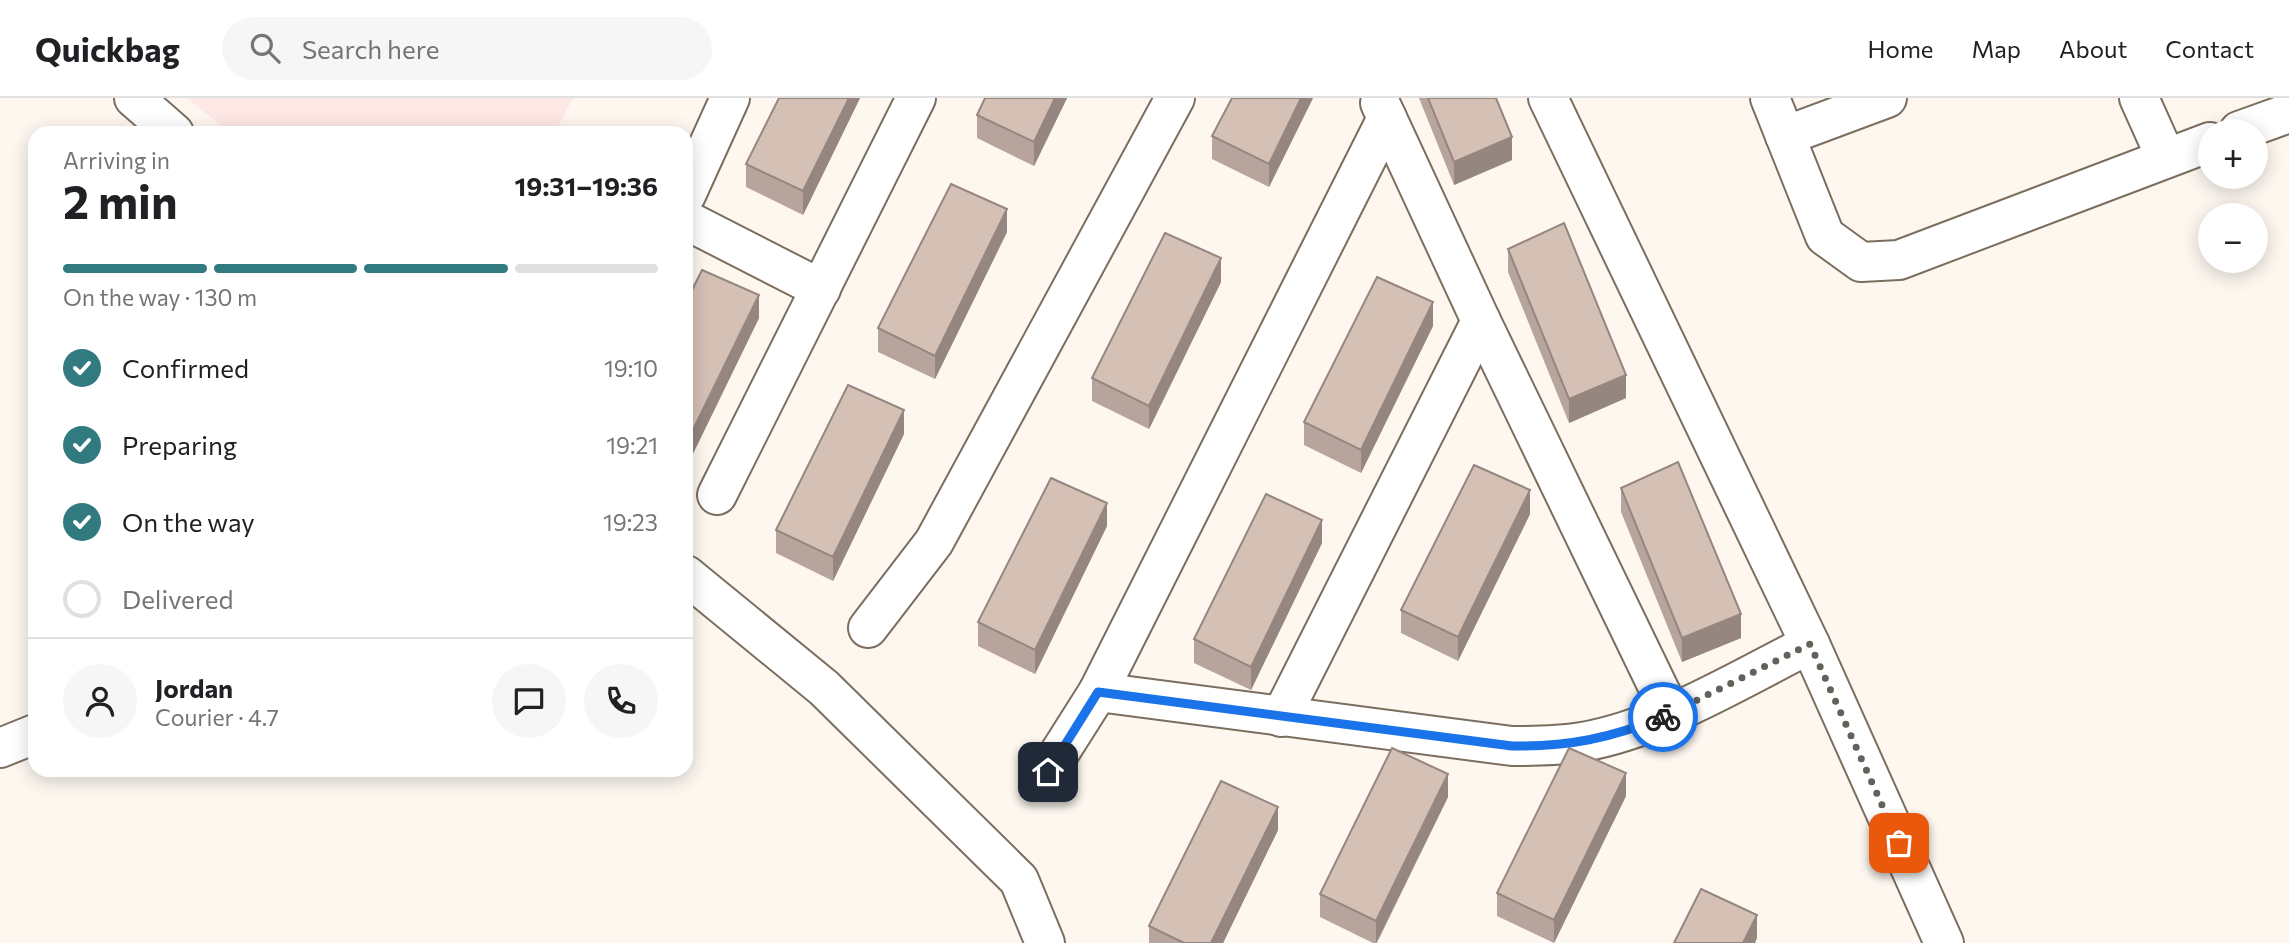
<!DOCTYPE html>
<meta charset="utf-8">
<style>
:root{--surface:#fff;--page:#f6f6f6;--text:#202124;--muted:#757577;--line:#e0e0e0;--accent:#317a80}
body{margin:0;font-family:Commissioner,sans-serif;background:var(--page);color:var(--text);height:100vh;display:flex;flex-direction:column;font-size:26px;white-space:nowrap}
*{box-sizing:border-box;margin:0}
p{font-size:23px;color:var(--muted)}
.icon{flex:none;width:38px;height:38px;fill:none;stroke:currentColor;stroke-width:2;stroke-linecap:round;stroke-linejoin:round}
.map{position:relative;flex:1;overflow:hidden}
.side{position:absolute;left:28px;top:28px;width:665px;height:651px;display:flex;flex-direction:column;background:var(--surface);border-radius:21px;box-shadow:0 4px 18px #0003}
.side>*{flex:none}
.controls{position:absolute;left:2198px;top:21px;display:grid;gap:14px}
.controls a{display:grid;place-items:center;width:70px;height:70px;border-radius:50%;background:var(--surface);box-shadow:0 4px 18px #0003;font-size:35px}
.pin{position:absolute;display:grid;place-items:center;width:60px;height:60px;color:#fff;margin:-30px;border-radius:14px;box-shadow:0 4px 10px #0006}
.courier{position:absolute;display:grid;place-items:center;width:70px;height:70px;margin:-35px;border:5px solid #1a73e8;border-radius:50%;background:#fff;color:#222;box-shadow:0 2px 9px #0007}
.summary em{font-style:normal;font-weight:700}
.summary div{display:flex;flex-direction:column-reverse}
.summary{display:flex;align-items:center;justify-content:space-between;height:119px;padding:0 35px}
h1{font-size:46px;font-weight:700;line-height:52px}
.bar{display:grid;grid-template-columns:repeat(4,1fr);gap:10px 7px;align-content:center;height:84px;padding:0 35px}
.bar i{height:9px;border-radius:5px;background:var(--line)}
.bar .current{background:var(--accent)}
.bar p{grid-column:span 4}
.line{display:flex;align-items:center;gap:18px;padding:0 35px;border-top:2px solid var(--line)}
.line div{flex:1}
.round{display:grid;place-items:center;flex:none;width:74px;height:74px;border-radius:37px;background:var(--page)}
ol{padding:0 35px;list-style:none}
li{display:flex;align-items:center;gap:21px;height:77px}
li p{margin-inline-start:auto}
li .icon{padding:7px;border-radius:50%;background:var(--accent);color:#fff;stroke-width:4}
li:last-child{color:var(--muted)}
li i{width:38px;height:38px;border:4px solid var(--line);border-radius:50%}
header{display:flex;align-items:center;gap:42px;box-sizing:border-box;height:98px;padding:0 35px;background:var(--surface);border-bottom:2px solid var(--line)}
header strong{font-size:33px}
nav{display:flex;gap:38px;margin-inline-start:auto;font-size:24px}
.search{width:490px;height:63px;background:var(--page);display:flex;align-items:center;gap:18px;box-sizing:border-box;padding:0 24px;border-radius:38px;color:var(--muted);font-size:26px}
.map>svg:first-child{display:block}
.education{fill:#fee8e6}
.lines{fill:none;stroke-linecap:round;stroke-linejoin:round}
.minor-casing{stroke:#7b6e5f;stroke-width:42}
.minor{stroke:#fff;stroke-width:38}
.wall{fill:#b7a59d}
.shaded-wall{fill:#95867f}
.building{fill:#d5c0b6;stroke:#95867f;stroke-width:2}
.done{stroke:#65605a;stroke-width:7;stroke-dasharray:0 12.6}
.route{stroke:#1a73e8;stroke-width:9}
</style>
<header>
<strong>Quickbag</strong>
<div class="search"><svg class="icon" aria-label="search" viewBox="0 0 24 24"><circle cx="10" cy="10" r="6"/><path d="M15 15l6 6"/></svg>Search here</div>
<nav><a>Home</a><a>Map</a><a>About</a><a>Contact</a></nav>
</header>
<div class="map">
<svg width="2289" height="845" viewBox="0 0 2289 845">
<rect width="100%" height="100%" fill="#fdf7f0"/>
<!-- education -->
<path class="education" d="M187 0H573L555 35H230Z"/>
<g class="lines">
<defs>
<g id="minor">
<path d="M134 0 174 35"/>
<path d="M1548 0 1810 546 1944 845"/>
<path d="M1770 0 1825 138 1861 164 1899 162 2210 44"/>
<path d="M2139 0 2166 60"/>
<path d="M1380 5 1481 223 1671 616"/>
<path d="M2239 33 2289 15"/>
<path d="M1785 38 1887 0"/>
<path d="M686 97 730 0"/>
<path d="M686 122 821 191"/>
<path d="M717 397 916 0"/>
<path d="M686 477 824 590 1019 782 1045 845"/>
<path d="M868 530 934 444 1175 0"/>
<path d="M1098 594 1512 648C1535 648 1558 648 1582 644 1659 631 1740 581 1810 546"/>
<path d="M1281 619 1481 223"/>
<path d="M0 650 35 636"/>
<path d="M1048 673 1098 594 1387 20"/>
</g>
</defs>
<!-- minor casing -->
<use href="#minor" class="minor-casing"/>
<!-- minor -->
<use href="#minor" class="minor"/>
</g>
<!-- wall -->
<g class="wall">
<path d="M860 0 803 117 746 89V66Z"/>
<path d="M985 0H1067L1034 68 977 40V17Z"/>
<path d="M1232 0H1313L1269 89 1212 61V38Z"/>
<path d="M1419 0H1496L1512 62 1454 87Z"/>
<path d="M1007 134 935 281 878 254V230Z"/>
<path d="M1508 151 1626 300 1569 325 1508 174Z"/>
<path d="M1221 184 1149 331 1092 303V280Z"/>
<path d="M686 204 759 220 687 368 686 367Z"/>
<path d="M1433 228 1361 375 1304 347V324Z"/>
<path d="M904 336 833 483 776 455V432Z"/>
<path d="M1621 390 1741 540 1682 564 1621 414Z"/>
<path d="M1530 416 1458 563 1401 535V512Z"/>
<path d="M1107 428 1035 576 978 548V524Z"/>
<path d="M1322 445 1251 592 1194 565V541Z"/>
<path d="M1626 698 1554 845 1497 818V795Z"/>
<path d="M1448 699 1377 845H1373L1320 819V796Z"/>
<path d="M1278 732 1223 845H1149V828Z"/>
</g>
<!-- shaded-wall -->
<g class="shaded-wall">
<path d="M849 0H860L803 117V93Z"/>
<path d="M1055 0H1067L1034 68V44Z"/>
<path d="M1301 0H1313L1269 89V66Z"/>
<path d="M1512 39V62L1454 87V64Z"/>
<path d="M1007 111V134L935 281V258Z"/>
<path d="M1221 160V184L1149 331V308Z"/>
<path d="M759 197V220L687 368V344Z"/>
<path d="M1433 204V228L1361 375V352Z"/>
<path d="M1626 277V300L1569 325V301Z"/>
<path d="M904 312V336L833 483V459Z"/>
<path d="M1530 392V416L1458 563V539Z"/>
<path d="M1107 405V428L1035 576V552Z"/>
<path d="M1322 422V445L1251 592V569Z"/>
<path d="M1741 516V540L1682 564V540Z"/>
<path d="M1626 675V698L1554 845V822Z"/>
<path d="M1448 676V699L1376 845V823Z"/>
<path d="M1278 709V732L1223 845H1211Z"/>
<path d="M1757 817V840L1755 845H1743Z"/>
</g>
<!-- building -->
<g class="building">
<path d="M779 0H849L803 93 746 66Z"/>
<path d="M985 0H1055L1034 44 977 17Z"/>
<path d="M1232 0H1301L1269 66 1212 38Z"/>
<path d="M1428 0H1496L1512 39 1454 64Z"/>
<path d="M951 86 1007 111 935 258 878 230Z"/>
<path d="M1564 125 1626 277 1569 301 1508 151Z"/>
<path d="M1165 135 1221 160 1149 308 1092 280Z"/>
<path d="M702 172 759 197 687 344 686 204Z"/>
<path d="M1377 179 1433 204 1361 352 1304 324Z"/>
<path d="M848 287 904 312 833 459 776 432Z"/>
<path d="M1678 364 1741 516 1682 540 1621 390Z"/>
<path d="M1474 367 1530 392 1458 539 1401 512Z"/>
<path d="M1051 380 1107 405 1035 552 978 524Z"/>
<path d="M1266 396 1322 422 1251 569 1194 541Z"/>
<path d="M1392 650 1448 676 1376 823 1320 796Z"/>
<path d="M1569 650 1626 675 1554 822 1497 795Z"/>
<path d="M1221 683 1278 709 1211 845H1184L1149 828Z"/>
<path d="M1701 791 1757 817 1743 845H1674Z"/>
</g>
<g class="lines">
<!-- done -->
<path class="done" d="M1663 619 1810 546 1899 745"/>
<!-- route -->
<path class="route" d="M1048 674 1098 594 1512 648C1568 649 1611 640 1663 619"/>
</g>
</svg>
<div class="controls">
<a>+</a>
<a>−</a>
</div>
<div class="pin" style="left:1899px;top:745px;background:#ea580c"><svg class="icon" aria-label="bag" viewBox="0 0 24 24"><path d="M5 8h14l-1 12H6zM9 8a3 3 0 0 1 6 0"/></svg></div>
<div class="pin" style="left:1048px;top:674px;background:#1f2937"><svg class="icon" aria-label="home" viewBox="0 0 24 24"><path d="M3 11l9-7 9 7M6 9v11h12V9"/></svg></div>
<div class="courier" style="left:1663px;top:619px"><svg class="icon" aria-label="bike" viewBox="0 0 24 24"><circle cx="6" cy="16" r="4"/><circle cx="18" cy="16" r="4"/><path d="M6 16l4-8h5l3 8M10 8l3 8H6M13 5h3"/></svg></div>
<section class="side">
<div class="summary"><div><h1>2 min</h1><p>Arriving in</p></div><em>19:31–19:36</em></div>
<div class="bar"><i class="current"></i><i class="current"></i><i class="current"></i><i></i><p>On the way · 130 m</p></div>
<ol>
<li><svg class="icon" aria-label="check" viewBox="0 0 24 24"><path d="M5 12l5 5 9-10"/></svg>Confirmed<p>19:10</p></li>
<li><svg class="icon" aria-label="check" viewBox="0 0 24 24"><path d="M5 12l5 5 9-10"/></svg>Preparing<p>19:21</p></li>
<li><svg class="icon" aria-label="check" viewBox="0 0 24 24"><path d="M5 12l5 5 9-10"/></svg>On the way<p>19:23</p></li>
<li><i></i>Delivered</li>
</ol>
<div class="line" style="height:126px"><a class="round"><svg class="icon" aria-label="person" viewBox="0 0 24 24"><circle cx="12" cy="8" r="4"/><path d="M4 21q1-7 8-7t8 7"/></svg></a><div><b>Jordan</b><p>Courier · 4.7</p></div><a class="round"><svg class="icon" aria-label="chat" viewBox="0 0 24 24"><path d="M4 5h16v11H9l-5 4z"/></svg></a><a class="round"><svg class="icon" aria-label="phone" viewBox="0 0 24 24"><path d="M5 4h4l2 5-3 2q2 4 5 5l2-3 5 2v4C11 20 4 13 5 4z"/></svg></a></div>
</section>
</div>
